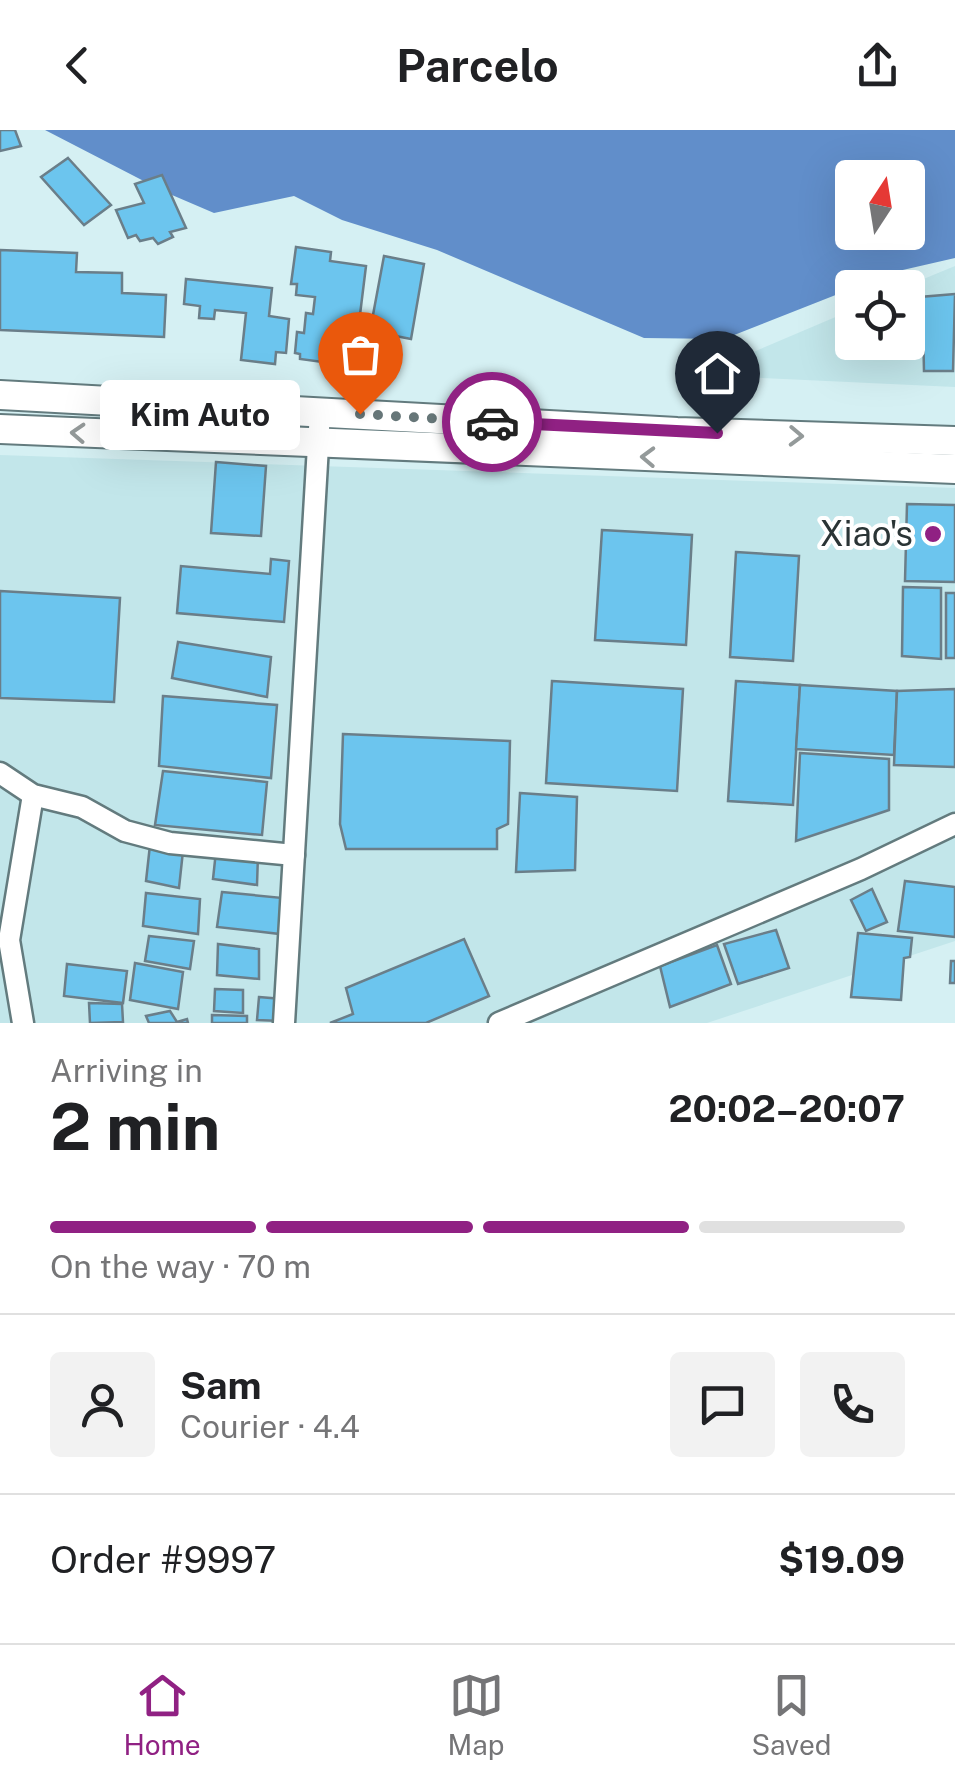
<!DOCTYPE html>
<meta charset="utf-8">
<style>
:root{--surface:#fff;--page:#f2f2f2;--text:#202124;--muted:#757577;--line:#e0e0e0;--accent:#902183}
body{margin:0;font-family:"Public Sans",sans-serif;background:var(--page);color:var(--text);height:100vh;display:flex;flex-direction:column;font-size:38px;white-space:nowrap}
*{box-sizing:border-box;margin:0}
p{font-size:32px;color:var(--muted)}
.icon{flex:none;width:55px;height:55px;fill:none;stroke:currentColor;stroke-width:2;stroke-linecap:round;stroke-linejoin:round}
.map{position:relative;height:893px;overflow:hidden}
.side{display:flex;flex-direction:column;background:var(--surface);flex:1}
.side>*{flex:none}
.needle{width:65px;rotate:12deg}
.tools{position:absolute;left:835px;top:30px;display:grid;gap:20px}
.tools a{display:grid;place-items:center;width:90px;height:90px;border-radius:10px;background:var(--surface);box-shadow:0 10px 40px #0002;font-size:50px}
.pin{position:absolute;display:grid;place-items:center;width:85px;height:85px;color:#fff;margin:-102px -42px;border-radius:50% 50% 50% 0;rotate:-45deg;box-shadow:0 0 10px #0007}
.pin .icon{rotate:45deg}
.courier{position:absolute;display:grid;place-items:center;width:100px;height:100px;margin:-50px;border:8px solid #902183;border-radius:50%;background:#fff;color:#222;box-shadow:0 2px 12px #0007}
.bubble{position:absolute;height:70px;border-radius:10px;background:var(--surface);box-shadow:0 10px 40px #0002;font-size:32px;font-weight:700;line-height:70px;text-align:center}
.overview em{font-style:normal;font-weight:700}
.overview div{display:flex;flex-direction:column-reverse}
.overview{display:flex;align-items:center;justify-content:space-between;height:170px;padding:0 50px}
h1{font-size:65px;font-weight:700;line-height:75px}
.bar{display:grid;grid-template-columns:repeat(4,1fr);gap:15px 10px;align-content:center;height:120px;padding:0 50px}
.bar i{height:12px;border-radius:8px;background:var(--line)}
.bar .current{background:var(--accent)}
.bar p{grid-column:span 4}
.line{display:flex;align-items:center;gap:25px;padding:0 50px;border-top:2px solid var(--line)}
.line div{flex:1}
.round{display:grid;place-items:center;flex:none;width:105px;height:105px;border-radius:10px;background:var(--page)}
header{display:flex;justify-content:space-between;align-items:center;height:130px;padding:0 50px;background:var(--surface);font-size:45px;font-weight:700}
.dock{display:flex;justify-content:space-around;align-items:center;height:140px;border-top:2px solid var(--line);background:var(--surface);font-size:28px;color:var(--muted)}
.dock a{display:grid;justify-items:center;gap:5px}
.dock .current{color:var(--accent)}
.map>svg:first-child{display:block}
.built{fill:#c2e6ea}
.water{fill:#618eca;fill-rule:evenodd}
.building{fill:#6cc5ee;stroke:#6a7e89;stroke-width:2.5}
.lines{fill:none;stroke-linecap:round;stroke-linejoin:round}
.street-casing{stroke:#637b7e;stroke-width:25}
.secondary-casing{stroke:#637b7e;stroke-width:32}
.street{stroke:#fff;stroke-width:20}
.secondary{stroke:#fff;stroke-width:28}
.oneway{stroke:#949a9a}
.done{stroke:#667678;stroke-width:10;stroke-dasharray:0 18}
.route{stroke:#902183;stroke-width:12}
.poi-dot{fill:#902183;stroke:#fff;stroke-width:4}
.labels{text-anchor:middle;stroke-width:8;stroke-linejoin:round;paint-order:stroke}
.poi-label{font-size:35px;fill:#2a3435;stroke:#fff;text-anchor:end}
</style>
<header><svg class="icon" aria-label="back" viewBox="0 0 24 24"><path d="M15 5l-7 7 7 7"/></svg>Parcelo<svg class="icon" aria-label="share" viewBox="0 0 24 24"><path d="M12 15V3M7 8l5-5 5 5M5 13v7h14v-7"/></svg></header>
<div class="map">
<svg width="955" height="893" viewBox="0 0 955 893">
<rect width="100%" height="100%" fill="#d5f0f3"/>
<!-- built -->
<g class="built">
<path d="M955 136V257L699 245 852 180V212H908V158L904 157Z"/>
<path d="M0 325 955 358V811L707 893H0Z"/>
</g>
<!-- water -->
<path class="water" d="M45 0H955V128L894 142 724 209 644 208 437 120 342 90 294 66 214 83 165 62ZM852 48H908V102H852Z"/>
<!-- building -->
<g class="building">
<path d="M0 0H15L21 16 0 21Z"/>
<path d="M68 28 111 75 84 95 41 47Z"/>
<path d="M162 45 186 98 170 102 173 107 158 114 153 108 140 111 136 105 128 108 116 80 144 73 135 54Z"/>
<path d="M296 117 331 122 330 131 366 136 357 209 379 212 375 239 300 229V224L295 223 297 202 304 203 306 183 313 184 315 167 296 165 297 154H291Z"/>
<path d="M0 120 77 123 76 142 122 143V163L166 165 164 207 0 200Z"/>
<path d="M384 126 424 134 411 209 370 201Z"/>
<path d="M186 149 272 158 269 186 289 189 286 223 276 222 275 234 241 230 246 183 215 180 214 189 199 188 200 176 184 174Z"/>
<path d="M955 164 953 241H924L923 195 908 196V168Z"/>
<path d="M216 332 266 336 261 406 211 403Z"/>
<path d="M907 374 955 375V452L905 451Z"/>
<path d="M602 400 692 405 686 515 595 510Z"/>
<path d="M736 422 799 426 793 531 730 527Z"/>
<path d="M271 429 289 431 284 492 177 483 181 436 270 444Z"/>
<path d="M903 457 941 458V529L902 526Z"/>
<path d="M0 461 120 468 114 572 0 568Z"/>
<rect x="946" y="463" width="9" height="65"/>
<path d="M178 512 271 527 267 567 172 548Z"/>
<path d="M552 551 683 559 677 661 546 653Z"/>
<path d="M736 551 800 555 793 675 728 671Z"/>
<path d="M800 555 897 561 894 625 796 619Z"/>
<path d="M955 559V637L894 635 897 561Z"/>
<path d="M163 566 277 575 271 648 159 636Z"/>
<path d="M343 604 510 611 508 694 497 699V719H346L340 694Z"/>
<path d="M800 623 889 629V680L796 711Z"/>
<path d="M163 641 267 652 262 705 155 695Z"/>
<path d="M520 663 577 667 575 740 516 742Z"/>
<path d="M150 715 183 721 179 758 146 751Z"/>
<path d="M216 721 258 725 257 755 213 749Z"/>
<path d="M905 751 955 757V807L898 801Z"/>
<path d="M872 759 887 792 866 801 851 770Z"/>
<path d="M222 762 283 768 280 804 217 797Z"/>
<path d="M146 763 200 769 198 804 143 796Z"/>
<path d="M776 800 789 838 738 854 724 814Z"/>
<path d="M858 803 912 808 910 827 904 828 901 870 851 867Z"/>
<path d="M149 806 194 811 190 839 145 831Z"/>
<path d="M464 809 489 866 426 893H330L353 884 346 858Z"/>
<path d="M218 814 259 819V849L217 845Z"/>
<path d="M717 815 731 854 670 877 660 836Z"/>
<path d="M951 831H955V853H950Z"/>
<path d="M135 833 183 842 178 879 130 870Z"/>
<path d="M67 834 127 841 123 873 64 866Z"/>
<path d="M215 859 243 860V883L214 881Z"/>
<path d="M259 867 282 869 281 891 257 890Z"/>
<path d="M89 873 122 874 123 892 90 893Z"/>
<path d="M170 881 177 892 187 889 188 893H149L146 886Z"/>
<path d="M212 885 247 886V893H212Z"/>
</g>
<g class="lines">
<defs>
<g id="street">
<path d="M0 643 33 665 82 677 125 701 170 713 294 725"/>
<path d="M23 893 9 810 33 665"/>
<path d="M284 893 320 282"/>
<path d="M499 893 861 739 955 694"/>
</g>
<g id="secondary">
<path d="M0 265 677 302 955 311"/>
<path d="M0 299 955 339"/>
</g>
</defs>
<!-- street casing -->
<use href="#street" class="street-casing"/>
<!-- secondary casing -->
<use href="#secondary" class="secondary-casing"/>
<!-- street -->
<use href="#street" class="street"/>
<!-- secondary -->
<use href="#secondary" class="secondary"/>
</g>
<!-- one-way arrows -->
<defs><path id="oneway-chevron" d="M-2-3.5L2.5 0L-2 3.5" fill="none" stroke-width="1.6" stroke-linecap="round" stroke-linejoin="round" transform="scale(2.5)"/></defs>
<g class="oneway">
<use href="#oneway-chevron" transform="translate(78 303) rotate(-177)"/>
<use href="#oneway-chevron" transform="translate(796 306) rotate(2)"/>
<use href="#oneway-chevron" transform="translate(648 327) rotate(-178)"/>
</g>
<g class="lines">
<!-- done -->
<path class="done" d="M360 284 492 292"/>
<!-- route -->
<path class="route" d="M492 292 717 303"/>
</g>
<!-- markers -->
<circle class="poi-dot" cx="933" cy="404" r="10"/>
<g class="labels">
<!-- poi labels -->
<g class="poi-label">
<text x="913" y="416">Xiao's</text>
</g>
</g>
</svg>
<div class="tools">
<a><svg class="needle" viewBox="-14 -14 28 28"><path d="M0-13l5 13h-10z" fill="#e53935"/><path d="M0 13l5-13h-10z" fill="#757577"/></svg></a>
<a><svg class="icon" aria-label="locate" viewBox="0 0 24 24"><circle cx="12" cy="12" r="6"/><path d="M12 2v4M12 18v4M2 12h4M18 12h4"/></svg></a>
</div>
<div class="pin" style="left:360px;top:284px;background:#ea580c"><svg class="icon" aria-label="bag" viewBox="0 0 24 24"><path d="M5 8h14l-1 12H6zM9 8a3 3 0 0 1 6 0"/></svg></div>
<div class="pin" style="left:717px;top:303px;background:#1f2937"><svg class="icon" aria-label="home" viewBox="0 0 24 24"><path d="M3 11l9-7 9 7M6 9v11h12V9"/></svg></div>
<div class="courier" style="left:492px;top:292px"><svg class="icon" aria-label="car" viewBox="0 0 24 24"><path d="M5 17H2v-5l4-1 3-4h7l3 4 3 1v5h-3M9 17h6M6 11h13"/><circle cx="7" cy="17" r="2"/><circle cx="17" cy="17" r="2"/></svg></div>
<div class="bubble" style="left:100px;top:250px;width:200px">Kim Auto</div>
</div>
<section class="side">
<div class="overview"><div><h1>2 min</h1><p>Arriving in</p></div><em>20:02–20:07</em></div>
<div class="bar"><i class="current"></i><i class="current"></i><i class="current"></i><i></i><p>On the way · 70 m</p></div>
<div class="line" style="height:180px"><a class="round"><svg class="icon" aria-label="person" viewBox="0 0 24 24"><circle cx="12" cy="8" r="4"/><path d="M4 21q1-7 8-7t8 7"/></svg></a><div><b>Sam</b><p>Courier · 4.4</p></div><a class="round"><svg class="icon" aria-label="chat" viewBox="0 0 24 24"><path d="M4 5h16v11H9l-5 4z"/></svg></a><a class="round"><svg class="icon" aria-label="phone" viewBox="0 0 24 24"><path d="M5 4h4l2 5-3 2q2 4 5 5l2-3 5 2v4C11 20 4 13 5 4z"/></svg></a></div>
<div class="line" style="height:130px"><div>Order #9997</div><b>$19.09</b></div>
</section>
<nav class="dock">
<a class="current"><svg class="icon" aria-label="home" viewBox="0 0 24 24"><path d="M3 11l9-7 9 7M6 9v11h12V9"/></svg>Home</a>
<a><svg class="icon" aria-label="map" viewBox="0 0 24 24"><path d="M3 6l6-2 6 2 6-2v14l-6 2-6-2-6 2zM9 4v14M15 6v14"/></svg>Map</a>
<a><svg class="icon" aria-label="saved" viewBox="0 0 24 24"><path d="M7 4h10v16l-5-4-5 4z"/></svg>Saved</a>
</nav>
